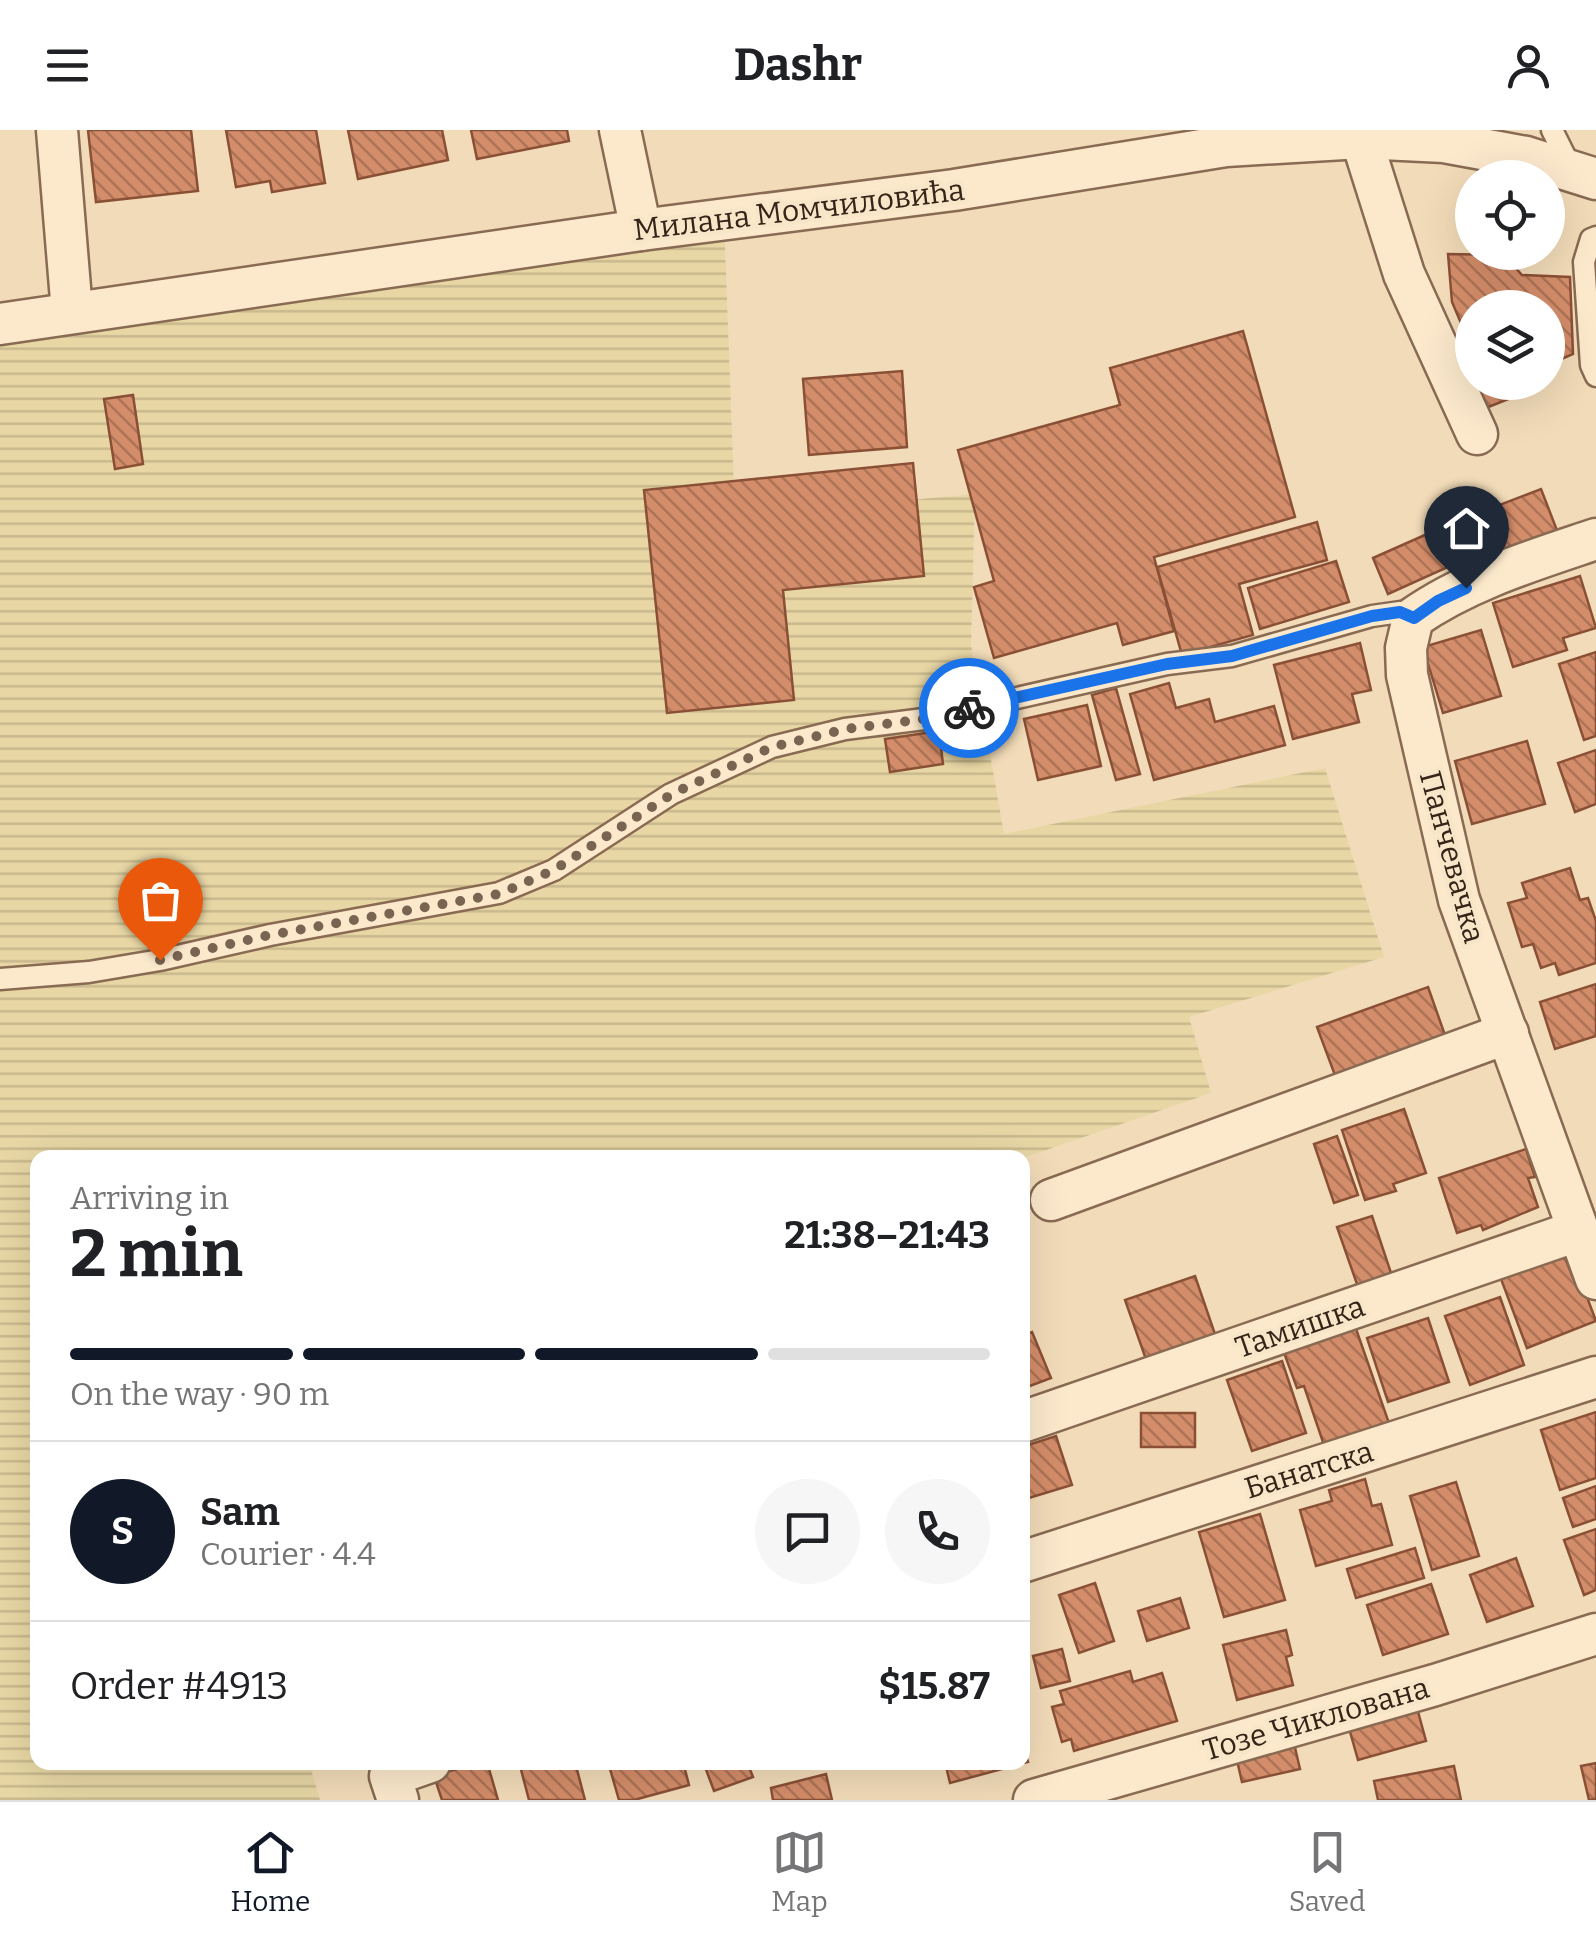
<!DOCTYPE html>
<meta charset="utf-8">
<style>
:root{--surface:#fff;--page:#f6f6f6;--text:#202124;--muted:#757577;--line:#e0e0e0;--accent:#111827}
body{margin:0;font-family:Bitter,serif;background:var(--page);color:var(--text);height:100vh;display:flex;flex-direction:column;font-size:38px;white-space:nowrap}
*{box-sizing:border-box;margin:0}
p{font-size:32px;color:var(--muted)}
.icon{flex:none;width:55px;height:55px;fill:none;stroke:currentColor;stroke-width:2;stroke-linecap:round;stroke-linejoin:round}
.map{position:relative;flex:1;overflow:hidden}
.panel{position:absolute;left:30px;top:1020px;width:1000px;height:620px;display:flex;flex-direction:column;background:var(--surface);border-radius:20px;box-shadow:0 10px 40px #0002}
.panel>*{flex:none}
.fabs{position:absolute;left:1455px;top:30px;display:grid;gap:20px}
.fabs a{display:grid;place-items:center;width:110px;height:110px;border-radius:50%;background:var(--surface);box-shadow:0 10px 40px #0002;font-size:50px}
.pin{position:absolute;display:grid;place-items:center;width:85px;height:85px;color:#fff;margin:-102px -42px;border-radius:50% 50% 50% 0;rotate:-45deg;box-shadow:0 0 10px #0007}
.pin .icon{rotate:45deg}
.courier{position:absolute;display:grid;place-items:center;width:100px;height:100px;margin:-50px;border:8px solid #1a73e8;border-radius:50%;background:#fff;color:#222;box-shadow:0 2px 12px #0007}
.headline em{font-style:normal;font-weight:700}
.headline div{display:flex;flex-direction:column-reverse}
.headline{display:flex;align-items:center;justify-content:space-between;height:170px;padding:0 40px}
h1{font-size:65px;font-weight:700;line-height:75px}
.bar{display:grid;grid-template-columns:repeat(4,1fr);gap:15px 10px;align-content:center;height:120px;padding:0 40px}
.bar i{height:12px;border-radius:8px;background:var(--line)}
.bar .selected{background:var(--accent)}
.bar p{grid-column:span 4}
.line{display:flex;align-items:center;gap:25px;padding:0 40px;border-top:2px solid var(--line)}
.line div{flex:1}
.round{display:grid;place-items:center;flex:none;width:105px;height:105px;border-radius:52px;background:var(--page)}
header{display:flex;justify-content:space-between;align-items:center;height:130px;padding:0 40px;background:var(--surface);font-size:45px;font-weight:700}
.tabs{display:flex;justify-content:space-around;align-items:center;height:140px;border-top:2px solid var(--line);background:var(--surface);font-size:28px;color:var(--muted)}
.tabs a{display:grid;justify-items:center;gap:5px}
.tabs .selected{color:var(--accent)}
.map>svg:first-child{display:block}
.farmland{fill:url(#farmland-rules)}
.building{fill:url(#building-back-hatch);stroke:#8a5036;stroke-width:2.5}
.lines{fill:none;stroke-linecap:round;stroke-linejoin:round}
.lane-casing{stroke:#896a52;stroke-width:25}
.street-casing{stroke:#896a52;stroke-width:45}
.lane{stroke:#fce9cc;stroke-width:20}
.street{stroke:#fce9cc;stroke-width:40}
.done{stroke:#786451;stroke-width:10;stroke-dasharray:0 18}
.route{stroke:#1a73e8;stroke-width:12}
.labels{text-anchor:middle;stroke-width:8;stroke-linejoin:round;paint-order:stroke}
.street-label{font-size:30px;fill:#362419;stroke:#f8e6c8}
</style>
<header><svg class="icon" aria-label="menu" viewBox="0 0 24 24"><path d="M4 6h16M4 12h16M4 18h16"/></svg>Dashr<svg class="icon" aria-label="person" viewBox="0 0 24 24"><circle cx="12" cy="8" r="4"/><path d="M4 21q1-7 8-7t8 7"/></svg></header>
<div class="map">
<svg width="1596" height="1670" viewBox="0 0 1596 1670">
<defs>
<pattern id="farmland-rules" width="6" height="5" patternUnits="userSpaceOnUse" patternTransform="scale(2.5)"><rect width="6" height="5" fill="#e8d7a5"/><path d="M0 2.5h6" fill="none" stroke="#c8b88d"/></pattern>
<pattern id="building-back-hatch" width="6" height="6" patternUnits="userSpaceOnUse" patternTransform="scale(2.5)"><rect width="6" height="6" fill="#d48d6a"/><path d="M-1 5l2 2M0 0l6 6M5-1l2 2" fill="none" stroke="#ad7356"/></pattern>
</defs>
<rect width="100%" height="100%" fill="#f2dbb8"/>
<!-- farmland -->
<path class="farmland" d="M724 89 735 386 975 364 971 515 1004 704 1325 638 1384 827 1189 887 1211 963 1023 1028H38V1632L309 1633 320 1670H0V194Z"/>
<!-- building -->
<g class="building">
<path d="M88 0H191L198 61 96 72Z"/>
<path d="M226 0H316L325 53 272 62 270 51 236 57Z"/>
<path d="M348 0H442L448 30 358 49Z"/>
<path d="M471 0H567L569 11 477 29Z"/>
<path d="M1448 124 1504 125 1522 145 1570 147 1573 224 1548 235V178H1472V219L1452 172Z"/>
<path d="M1243 201 1295 387 1154 427 1174 501 1123 515 1117 493 994 528 974 457 994 451 958 320 1120 275 1110 238Z"/>
<path d="M902 241 907 317 809 325 803 249Z"/>
<path d="M1472 241V252H1522L1526 262 1476 282 1462 246Z"/>
<path d="M133 265 143 334 115 339 104 269Z"/>
<path d="M913 333 924 446 783 460 794 570 667 583 644 360Z"/>
<path d="M1541 359 1558 403 1476 435 1458 391Z"/>
<path d="M1317 392 1327 430 1239 454 1253 505 1182 525 1157 437Z"/>
<path d="M1452 393 1468 428 1388 464 1373 428Z"/>
<path d="M1336 431 1349 472 1260 499 1248 458Z"/>
<path d="M1580 446 1596 498 1563 508 1567 520 1513 537 1493 473Z"/>
<path d="M1481 500 1501 566 1443 583 1423 517Z"/>
<path d="M1360 513 1371 560 1352 564 1359 592 1293 609 1274 535Z"/>
<path d="M1596 522V606L1584 610 1559 534Z"/>
<path d="M1169 553 1176 578 1209 569 1215 592 1274 576 1285 615 1154 650 1130 564Z"/>
<path d="M1116 558 1140 644 1116 650 1092 565Z"/>
<path d="M1087 575 1101 636 1038 650 1024 589Z"/>
<path d="M939 601 943 634 890 642 885 609Z"/>
<path d="M1527 611 1545 674 1472 694 1455 631Z"/>
<path d="M1596 620V674L1575 682 1558 633Z"/>
<path d="M1570 738 1580 770 1588 768 1596 791V833L1559 845 1555 833 1541 838 1533 814 1522 817 1508 773 1527 768 1522 753Z"/>
<path d="M1596 854V906L1555 919 1540 872Z"/>
<path d="M1428 857 1446 908 1336 948 1317 897Z"/>
<path d="M1404 979 1426 1043 1393 1054 1396 1061 1365 1070 1342 1000Z"/>
<path d="M1337 1006 1358 1065 1334 1073 1314 1014Z"/>
<path d="M1526 1019 1535 1047 1528 1048 1538 1077 1483 1100 1481 1095 1457 1103 1439 1048Z"/>
<path d="M1372 1086 1392 1146 1358 1157 1337 1097Z"/>
<path d="M1564 1125 1573 1148 1579 1146 1596 1191 1527 1218 1501 1149Z"/>
<path d="M1195 1146 1217 1210 1148 1235 1125 1170Z"/>
<path d="M1500 1167 1524 1235 1470 1255 1445 1186Z"/>
<path d="M1428 1188 1449 1252 1388 1272 1367 1208Z"/>
<path d="M1355 1196 1391 1299 1326 1321 1304 1256 1297 1258 1283 1220Z"/>
<path d="M1032 1202 1051 1248 1022 1259V1206Z"/>
<path d="M1282 1231 1306 1303 1252 1321 1227 1250Z"/>
<path d="M1596 1282V1348L1560 1360 1541 1300Z"/>
<rect x="1141" y="1283" width="54" height="34"/>
<path d="M1056 1306 1072 1355 1022 1370V1317Z"/>
<path d="M1365 1349 1372 1376 1381 1374 1392 1415 1316 1436 1300 1380 1332 1371 1329 1360Z"/>
<path d="M1456 1352 1479 1426 1432 1440 1410 1366Z"/>
<path d="M1596 1356V1389L1573 1397 1563 1368Z"/>
<path d="M1260 1384 1285 1470 1224 1487 1199 1402Z"/>
<path d="M1596 1399V1460L1584 1465 1564 1410Z"/>
<path d="M1415 1418 1424 1448 1356 1468 1347 1439Z"/>
<path d="M1516 1428 1533 1476 1487 1492 1470 1445Z"/>
<path d="M1095 1453 1114 1511 1079 1523 1059 1465Z"/>
<path d="M1431 1454 1448 1504 1383 1525 1367 1475Z"/>
<path d="M1180 1468 1189 1498 1147 1511 1138 1481Z"/>
<path d="M1286 1500 1292 1525 1286 1527 1293 1555 1237 1570 1223 1515Z"/>
<path d="M1062 1519 1070 1551 1041 1558 1033 1526Z"/>
<path d="M1130 1541 1133 1552 1162 1543 1177 1591 1074 1621 1071 1609 1062 1612 1052 1577 1064 1574 1060 1561Z"/>
<path d="M1417 1578 1426 1611 1358 1630 1349 1598Z"/>
<path d="M1293 1609 1300 1639 1242 1652 1235 1622Z"/>
<path d="M1022 1613 1028 1632 950 1653 945 1632H1022Z"/>
<path d="M479 1632H487L498 1670H442L434 1646Z"/>
<path d="M519 1632H575L585 1670H529Z"/>
<path d="M608 1632H683L689 1655 634 1670H619Z"/>
<path d="M708 1632H747L753 1647 714 1661 704 1634Z"/>
<path d="M1596 1633V1669L1589 1670 1581 1636Z"/>
<path d="M1454 1636 1461 1670H1378L1374 1651Z"/>
<path d="M826 1644 832 1670H773L771 1658Z"/>
</g>
<g class="lines">
<defs>
<g id="lane">
<path d="M1552 0 1571 38"/>
<path d="M1596 107 1591 109 1584 132 1591 235 1596 246"/>
<path d="M0 849 89 842 160 830 270 805 499 763 554 740 671 664 772 617 845 599 924 589 1167 534 1232 526 1372 486 1400 482 1413 488"/>
</g>
<g id="street">
<path d="M57 0 72 182"/>
<path d="M620 0 641 100"/>
<path d="M1361 8 1404 144 1477 304"/>
<path d="M0 194 641 100 954 60 1226 16 1361 8 1444 12 1526 27 1596 49"/>
<path d="M1596 409C1534 430 1467 450 1413 488L1406 518 1407 545 1459 770 1596 1149"/>
<path d="M1051 1070 1508 903"/>
<path d="M1022 1292 1577 1101"/>
<path d="M1022 1432 1596 1247"/>
<path d="M398 1670 390 1646 430 1632"/>
<path d="M1034 1670 1435 1555 1596 1504"/>
</g>
</defs>
<!-- lane casing -->
<use href="#lane" class="lane-casing"/>
<!-- street casing -->
<use href="#street" class="street-casing"/>
<!-- lane -->
<use href="#lane" class="lane"/>
<!-- street -->
<use href="#street" class="street"/>
</g>
<g class="lines">
<!-- done -->
<path class="done" d="M160 830 270 805 499 764 554 740 672 664 772 617 846 599 924 589 969 578"/>
<!-- route -->
<path class="route" d="M969 578 1167 534 1232 526 1372 486 1400 482 1414 488 1438 471 1466 458"/>
</g>
<g class="labels">
<!-- street labels -->
<g class="street-label">
<text transform="translate(799 80) rotate(-7)" y="10">Милана Момчиловића</text>
<text transform="translate(1452 727) rotate(75)" y="10">Панчевачка</text>
<text transform="translate(1300 1197) rotate(-19)" y="10">Тамишка</text>
<text transform="translate(1309 1340) rotate(-17)" y="10">Банатска</text>
<text transform="translate(1316 1589) rotate(-16)" y="10">Тозе Чиклована</text>
</g>
</g>
</svg>
<div class="fabs">
<a><svg class="icon" aria-label="locate" viewBox="0 0 24 24"><circle cx="12" cy="12" r="6"/><path d="M12 2v4M12 18v4M2 12h4M18 12h4"/></svg></a>
<a><svg class="icon" aria-label="layers" viewBox="0 0 24 24"><path d="M12 4l9 5-9 5-9-5zM3 14l9 5 9-5"/></svg></a>
</div>
<div class="pin" style="left:160px;top:830px;background:#ea580c"><svg class="icon" aria-label="bag" viewBox="0 0 24 24"><path d="M5 8h14l-1 12H6zM9 8a3 3 0 0 1 6 0"/></svg></div>
<div class="pin" style="left:1466px;top:458px;background:#1f2937"><svg class="icon" aria-label="home" viewBox="0 0 24 24"><path d="M3 11l9-7 9 7M6 9v11h12V9"/></svg></div>
<div class="courier" style="left:969px;top:578px"><svg class="icon" aria-label="bike" viewBox="0 0 24 24"><circle cx="6" cy="16" r="4"/><circle cx="18" cy="16" r="4"/><path d="M6 16l4-8h5l3 8M10 8l3 8H6M13 5h3"/></svg></div>
<section class="panel">
<div class="headline"><div><h1>2 min</h1><p>Arriving in</p></div><em>21:38–21:43</em></div>
<div class="bar"><i class="selected"></i><i class="selected"></i><i class="selected"></i><i></i><p>On the way · 90 m</p></div>
<div class="line" style="height:180px"><b class="round" style="background:var(--accent);color:#fff">S</b><div><b>Sam</b><p>Courier · 4.4</p></div><a class="round"><svg class="icon" aria-label="chat" viewBox="0 0 24 24"><path d="M4 5h16v11H9l-5 4z"/></svg></a><a class="round"><svg class="icon" aria-label="phone" viewBox="0 0 24 24"><path d="M5 4h4l2 5-3 2q2 4 5 5l2-3 5 2v4C11 20 4 13 5 4z"/></svg></a></div>
<div class="line" style="height:130px"><div>Order #4913</div><b>$15.87</b></div>
</section>
</div>
<nav class="tabs">
<a class="selected"><svg class="icon" aria-label="home" viewBox="0 0 24 24"><path d="M3 11l9-7 9 7M6 9v11h12V9"/></svg>Home</a>
<a><svg class="icon" aria-label="map" viewBox="0 0 24 24"><path d="M3 6l6-2 6 2 6-2v14l-6 2-6-2-6 2zM9 4v14M15 6v14"/></svg>Map</a>
<a><svg class="icon" aria-label="saved" viewBox="0 0 24 24"><path d="M7 4h10v16l-5-4-5 4z"/></svg>Saved</a>
</nav>
